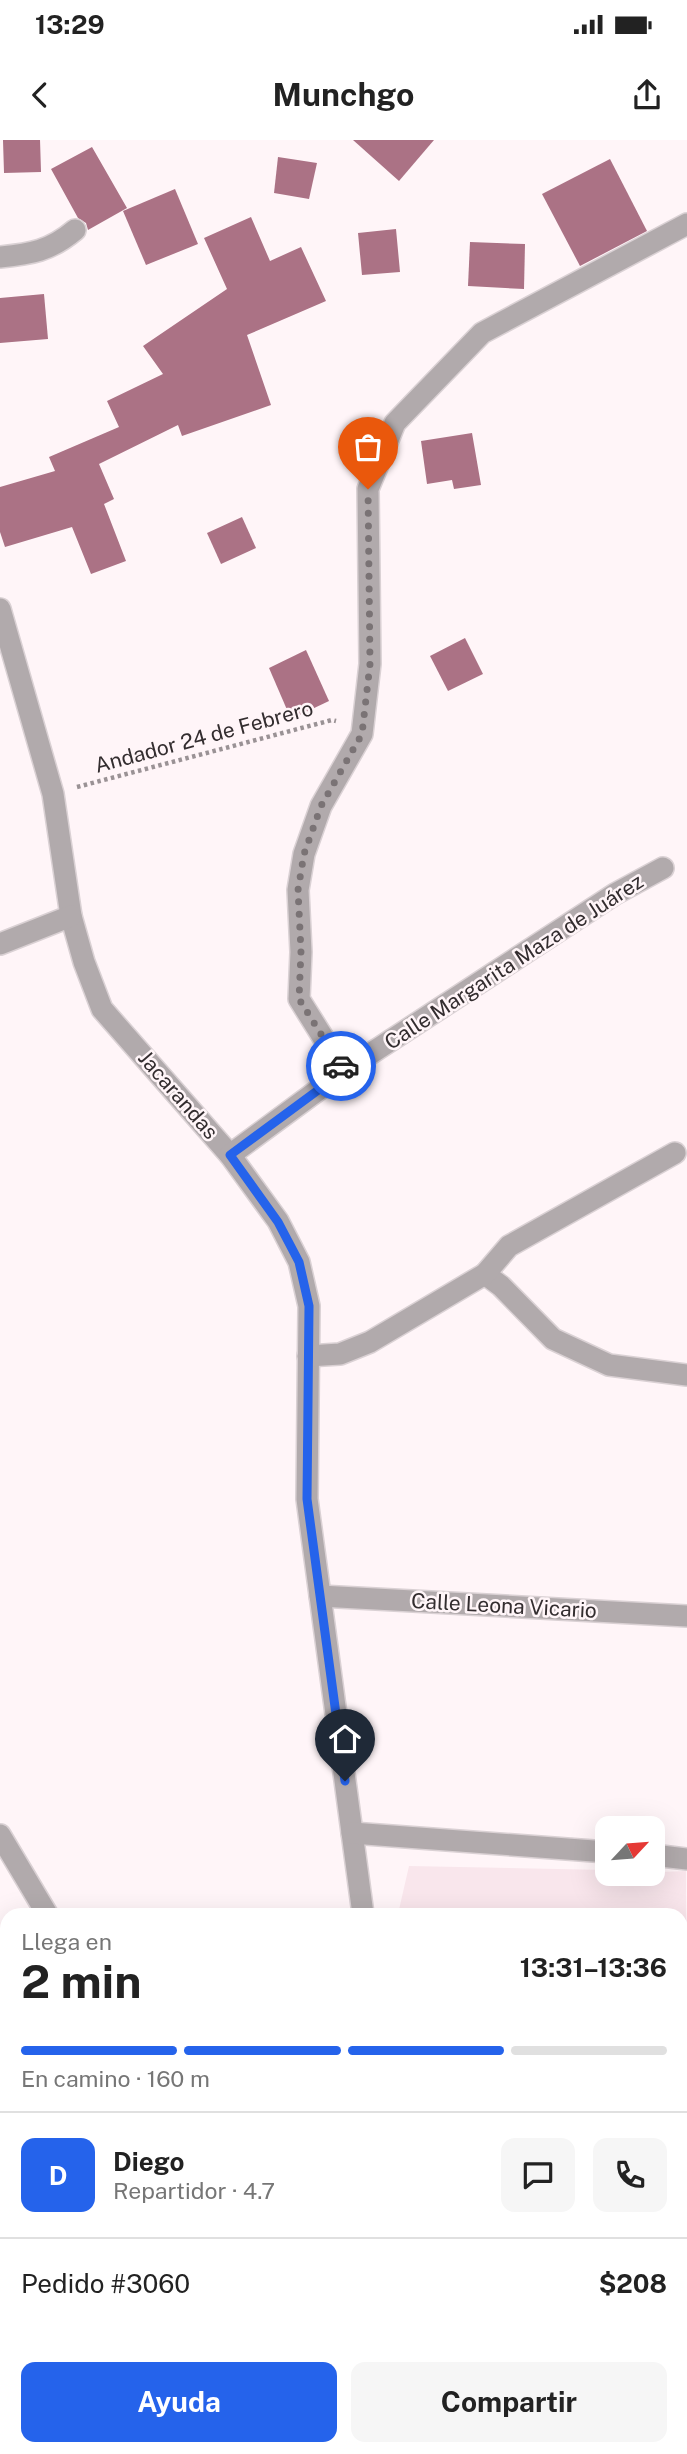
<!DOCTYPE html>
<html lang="es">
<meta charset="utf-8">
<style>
:root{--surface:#fff;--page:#f6f6f6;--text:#222;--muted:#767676;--line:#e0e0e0;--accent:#2563eb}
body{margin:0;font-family:"Public Sans",sans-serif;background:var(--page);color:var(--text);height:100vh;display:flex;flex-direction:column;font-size:26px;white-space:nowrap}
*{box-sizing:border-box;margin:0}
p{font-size:23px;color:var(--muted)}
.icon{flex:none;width:38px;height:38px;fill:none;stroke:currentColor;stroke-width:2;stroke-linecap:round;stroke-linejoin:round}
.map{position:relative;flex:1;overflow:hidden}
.details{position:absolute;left:0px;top:1768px;width:688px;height:548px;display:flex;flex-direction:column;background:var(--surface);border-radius:21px 21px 0 0;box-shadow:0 7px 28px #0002}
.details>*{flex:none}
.needle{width:46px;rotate:64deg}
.tools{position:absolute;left:595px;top:1676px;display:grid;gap:14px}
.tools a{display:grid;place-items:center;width:70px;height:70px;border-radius:14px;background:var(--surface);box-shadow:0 7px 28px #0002;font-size:35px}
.pin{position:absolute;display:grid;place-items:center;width:60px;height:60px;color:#fff;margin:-72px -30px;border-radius:50% 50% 50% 0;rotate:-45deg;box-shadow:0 0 7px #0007}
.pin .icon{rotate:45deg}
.courier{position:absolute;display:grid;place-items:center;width:70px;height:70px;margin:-35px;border:5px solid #2563eb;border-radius:50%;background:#fff;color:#222;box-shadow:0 2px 9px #0007}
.head em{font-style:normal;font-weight:700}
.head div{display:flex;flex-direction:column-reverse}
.head{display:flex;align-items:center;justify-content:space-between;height:119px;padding:0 21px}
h1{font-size:46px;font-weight:700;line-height:52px}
.bar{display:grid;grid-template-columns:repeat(4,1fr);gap:10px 7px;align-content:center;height:84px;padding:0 21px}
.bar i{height:9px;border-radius:5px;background:var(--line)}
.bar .on{background:var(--accent)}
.bar p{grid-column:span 4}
.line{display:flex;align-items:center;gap:18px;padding:0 21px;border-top:2px solid var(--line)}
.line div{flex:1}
.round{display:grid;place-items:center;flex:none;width:74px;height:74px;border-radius:14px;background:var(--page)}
.action{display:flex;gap:14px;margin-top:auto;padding:14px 21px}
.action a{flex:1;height:80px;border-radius:14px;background:var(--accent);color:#fff;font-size:28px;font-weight:700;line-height:80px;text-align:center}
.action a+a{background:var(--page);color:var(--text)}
.status{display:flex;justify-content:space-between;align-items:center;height:49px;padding:0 35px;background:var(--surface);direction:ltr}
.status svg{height:19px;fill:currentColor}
header{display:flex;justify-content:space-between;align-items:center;height:91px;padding:0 21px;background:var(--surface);font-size:32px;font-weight:700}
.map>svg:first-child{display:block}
.built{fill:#f9e6ec}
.building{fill:#ab7285}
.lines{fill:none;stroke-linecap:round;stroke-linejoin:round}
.street-casing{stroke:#dad1d4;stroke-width:24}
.path{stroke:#9a9295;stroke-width:4.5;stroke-dasharray:3.5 3.5;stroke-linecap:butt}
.street{stroke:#b1aaac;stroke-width:21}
.done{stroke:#7a7375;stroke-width:7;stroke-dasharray:0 12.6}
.route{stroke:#2563eb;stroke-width:9}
.labels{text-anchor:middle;stroke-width:5;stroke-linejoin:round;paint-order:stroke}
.street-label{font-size:21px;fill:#332d2f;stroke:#fff5f8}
</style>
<div class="status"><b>13:29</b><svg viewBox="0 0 49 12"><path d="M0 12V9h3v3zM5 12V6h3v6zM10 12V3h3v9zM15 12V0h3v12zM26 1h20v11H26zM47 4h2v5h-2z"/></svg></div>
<header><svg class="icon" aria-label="back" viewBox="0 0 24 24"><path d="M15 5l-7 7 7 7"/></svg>Munchgo<svg class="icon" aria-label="share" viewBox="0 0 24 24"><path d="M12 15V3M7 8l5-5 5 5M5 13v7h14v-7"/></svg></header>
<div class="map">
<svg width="687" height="2314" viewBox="0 0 687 2314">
<rect width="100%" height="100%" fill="#fff5f8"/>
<!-- built -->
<g class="built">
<path d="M409 1726 607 1730V1734L686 1731 687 2307 681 2308V1774H398Z"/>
<path d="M463 2308H679L654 2314H466Z"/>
</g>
<!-- building -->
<g class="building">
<path d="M3 0H40L41 32 4 33Z"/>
<path d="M353 0H434L399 41Z"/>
<path d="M92 7 127 68 88 90 86 83 78 78 51 29Z"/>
<path d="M278 17 317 23 309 59 274 53Z"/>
<path d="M610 19 647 91 580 126 542 54Z"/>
<path d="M175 49 198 104 146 125 123 71Z"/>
<path d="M251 77 270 121 301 107 326 161 247 195 271 265 182 296 178 285 99 324 114 359 104 364 126 421 91 434 72 387 5 407 0 392V347L55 331 49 317 119 287 107 261 163 234 143 206 227 149 204 98Z"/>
<path d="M396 89 400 132 362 135 358 93Z"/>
<path d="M470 102 525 104 524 149 468 146Z"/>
<path d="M44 154 48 199 0 203V158Z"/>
<path d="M472 293 481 345 454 349 452 340 427 344 421 301Z"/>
<path d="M242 377 256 408 221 424 207 393Z"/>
<path d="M465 498 483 534 448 551 430 516Z"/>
<path d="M306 510 329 561 291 579 269 528Z"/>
</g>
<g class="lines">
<defs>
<g id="street">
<path d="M0 117C31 114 50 111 75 90"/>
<path d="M0 469 53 654 71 776 84 822 102 869 230 1015 278 1081 299 1122 309 1166 307 1359 363 1774"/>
<path d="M0 804 71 776"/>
<path d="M344 931 299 859 301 812 298 750 304 714 321 666 362 594 370 524 368 349 395 283 482 193 687 84"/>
<path d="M230 1015 344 931 615 754 663 728"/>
<path d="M485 1134 501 1146 553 1199 609 1225 687 1235"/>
<path d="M308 1216 340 1214 370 1202 485 1134 509 1106 675 1013"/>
<path d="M320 1456 687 1476"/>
<path d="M352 1693 607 1712"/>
<path d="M0 1695 47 1774"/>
<path d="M653 1715 687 1719"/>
<path d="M435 2308 438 2314"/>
</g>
</defs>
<!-- street casing -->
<use href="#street" class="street-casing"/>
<!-- path -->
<path class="path" d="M77 647 332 580 336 581"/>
<!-- street -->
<use href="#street" class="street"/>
</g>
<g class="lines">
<!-- done -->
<path class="done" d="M341 926 299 859 301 811 298 750 304 714 321 666 362 594 370 524 368 349"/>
<!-- route -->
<path class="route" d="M341 926 344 931 230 1015 278 1082 299 1122 309 1166 307 1359 345 1641"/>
</g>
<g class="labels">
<!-- street labels -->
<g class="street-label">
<text transform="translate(204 597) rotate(-15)" y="7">Andador 24 de Febrero</text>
<text transform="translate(514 822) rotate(-33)" y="7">Calle Margarita Maza de Juárez</text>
<text transform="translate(178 955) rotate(49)" y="7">Jacarandas</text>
<text transform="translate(504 1466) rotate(3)" y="7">Calle Leona Vicario</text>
</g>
</g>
</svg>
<div class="tools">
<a><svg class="needle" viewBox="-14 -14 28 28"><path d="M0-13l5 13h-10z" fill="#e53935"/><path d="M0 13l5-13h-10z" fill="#767676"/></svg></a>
</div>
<div class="pin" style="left:368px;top:349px;background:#ea580c"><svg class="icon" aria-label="bag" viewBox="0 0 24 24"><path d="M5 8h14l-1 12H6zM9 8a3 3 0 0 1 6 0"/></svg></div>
<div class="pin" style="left:345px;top:1641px;background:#1f2937"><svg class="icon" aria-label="home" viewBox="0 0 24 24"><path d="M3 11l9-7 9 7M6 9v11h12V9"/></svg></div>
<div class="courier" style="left:341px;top:926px"><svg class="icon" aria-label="car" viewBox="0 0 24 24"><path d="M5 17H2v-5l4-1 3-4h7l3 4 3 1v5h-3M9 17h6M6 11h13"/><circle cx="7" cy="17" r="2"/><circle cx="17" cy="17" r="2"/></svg></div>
<section class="details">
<div class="head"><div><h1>2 min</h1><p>Llega en</p></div><em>13:31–13:36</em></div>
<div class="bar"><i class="on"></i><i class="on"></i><i class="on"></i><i></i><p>En camino · 160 m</p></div>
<div class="line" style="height:126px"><b class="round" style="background:var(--accent);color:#fff">D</b><div><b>Diego</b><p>Repartidor · 4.7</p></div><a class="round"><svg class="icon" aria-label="chat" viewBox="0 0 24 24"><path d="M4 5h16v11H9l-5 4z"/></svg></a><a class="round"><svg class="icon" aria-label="phone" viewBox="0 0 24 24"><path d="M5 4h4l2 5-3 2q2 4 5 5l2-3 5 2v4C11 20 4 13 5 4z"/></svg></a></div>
<div class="line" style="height:91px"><div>Pedido #3060</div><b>$208</b></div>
<div class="action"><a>Ayuda</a><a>Compartir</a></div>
</section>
</div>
